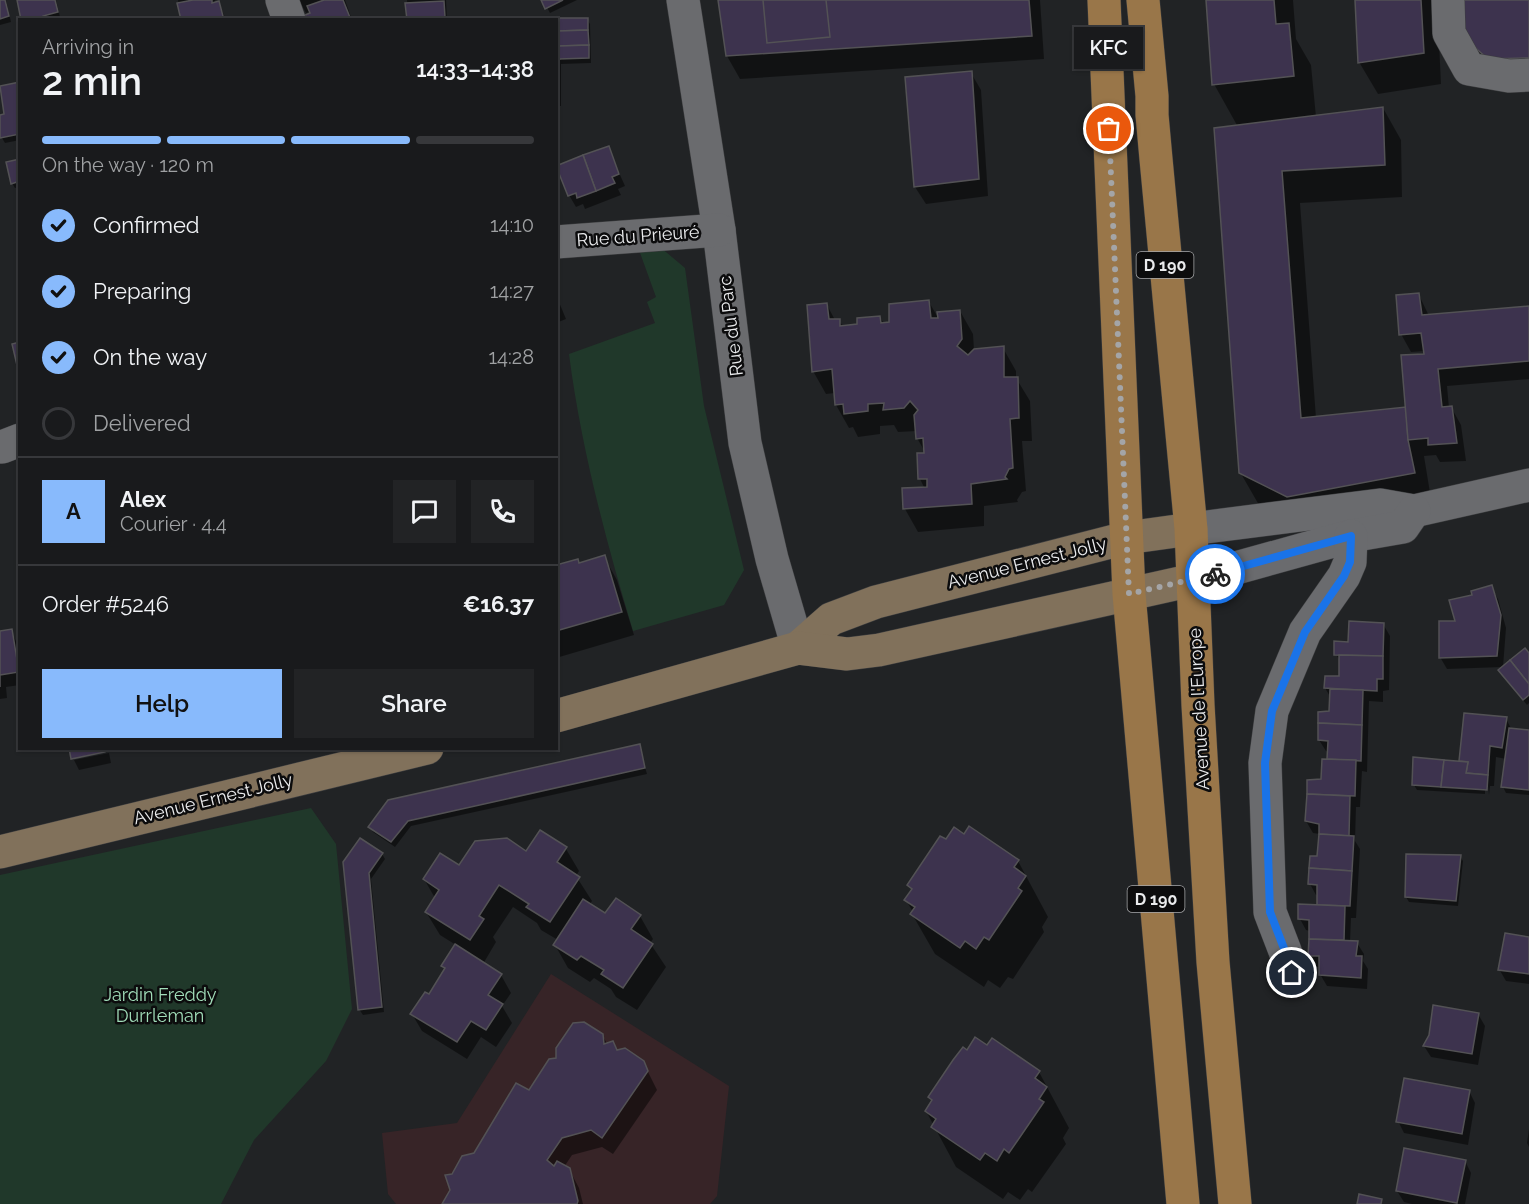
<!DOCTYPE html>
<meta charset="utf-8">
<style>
:root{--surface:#191a1c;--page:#222325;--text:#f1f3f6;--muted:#9fa1a3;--line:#37383b;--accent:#88bafc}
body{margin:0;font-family:Raleway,sans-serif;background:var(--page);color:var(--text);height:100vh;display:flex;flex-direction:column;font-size:22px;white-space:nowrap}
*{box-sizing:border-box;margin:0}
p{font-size:20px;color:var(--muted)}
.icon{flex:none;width:33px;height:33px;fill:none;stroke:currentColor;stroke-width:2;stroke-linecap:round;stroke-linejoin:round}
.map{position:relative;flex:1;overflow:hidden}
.side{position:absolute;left:18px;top:18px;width:540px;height:732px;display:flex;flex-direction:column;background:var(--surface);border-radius:0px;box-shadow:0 2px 4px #0004,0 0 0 2px var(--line)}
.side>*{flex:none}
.pin{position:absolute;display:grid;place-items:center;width:51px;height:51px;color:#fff;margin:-26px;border:3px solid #fff;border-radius:50%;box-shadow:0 2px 6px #0007}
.courier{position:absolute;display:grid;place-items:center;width:60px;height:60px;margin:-30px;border:4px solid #1a73e8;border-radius:50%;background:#fff;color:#222;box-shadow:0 2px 8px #0007}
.bubble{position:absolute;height:42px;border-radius:0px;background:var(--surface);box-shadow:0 2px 4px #0004,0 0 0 2px var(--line);font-size:20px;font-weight:600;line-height:42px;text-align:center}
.summary em{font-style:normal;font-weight:600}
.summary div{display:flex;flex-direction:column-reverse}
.summary{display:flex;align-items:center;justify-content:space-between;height:102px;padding:0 24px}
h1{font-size:39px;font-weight:600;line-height:45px}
.bar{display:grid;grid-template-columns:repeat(4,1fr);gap:9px 6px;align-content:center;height:72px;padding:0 24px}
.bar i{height:8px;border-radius:4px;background:var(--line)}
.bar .current{background:var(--accent)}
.bar p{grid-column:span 4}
.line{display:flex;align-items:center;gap:15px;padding:0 24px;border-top:2px solid var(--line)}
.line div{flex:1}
.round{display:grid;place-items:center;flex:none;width:63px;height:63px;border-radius:0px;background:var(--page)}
ol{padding:0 24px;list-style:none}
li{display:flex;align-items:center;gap:18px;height:66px}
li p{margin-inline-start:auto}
li .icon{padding:6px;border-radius:50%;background:var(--accent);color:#111;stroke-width:4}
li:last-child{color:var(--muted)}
li i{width:33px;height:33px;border:3px solid var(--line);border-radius:50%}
.primary-button{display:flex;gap:12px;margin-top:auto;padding:12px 24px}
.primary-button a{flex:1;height:69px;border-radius:0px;background:var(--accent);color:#111;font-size:24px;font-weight:600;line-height:69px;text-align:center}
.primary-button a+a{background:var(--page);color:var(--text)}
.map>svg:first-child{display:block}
.education{fill:#372427}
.green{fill:#20382a}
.shadow{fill:#0007}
.building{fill:#3d334e;stroke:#535255;stroke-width:1.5}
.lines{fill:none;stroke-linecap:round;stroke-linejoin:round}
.street-casing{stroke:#3c3d3f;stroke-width:34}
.secondary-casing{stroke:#3c3d3f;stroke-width:34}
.primary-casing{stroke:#3c3d3f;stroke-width:34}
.street{stroke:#6a6b6e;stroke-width:33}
.secondary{stroke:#81715b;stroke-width:33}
.primary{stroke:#997649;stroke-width:33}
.done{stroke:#a4a5a7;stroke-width:6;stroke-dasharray:0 10.8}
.route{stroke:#1a73e8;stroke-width:8}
.labels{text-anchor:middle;stroke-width:5;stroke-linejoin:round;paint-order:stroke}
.shield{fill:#0c0c0d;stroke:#a7a8aa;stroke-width:1.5}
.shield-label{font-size:16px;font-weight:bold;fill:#eaebed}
.street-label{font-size:18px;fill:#eaebed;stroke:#0c0c0d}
.park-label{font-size:18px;fill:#a1ddb9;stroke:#0c0c0d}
</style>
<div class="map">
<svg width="1529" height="1204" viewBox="0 0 1529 1204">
<rect width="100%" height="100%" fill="#212325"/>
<!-- education -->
<path class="education" d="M551 974 729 1086 717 1196 710 1204H396L388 1194 382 1133 457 1123Z"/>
<!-- green -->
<g class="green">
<path d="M660 247 685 268 704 406 744 570 724 605 633 631C606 541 581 448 569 354L655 323 647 302 656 297 639 250Z"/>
<path d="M311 808 336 844 352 1009 326 1061 254 1140 221 1204H0V875Z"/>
</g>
<!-- shadow -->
<g class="shadow">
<path d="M0 0H6L11 22 0 25Z"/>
<path d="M19 0H56L60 17 53 20H23Z"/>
<path d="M178 0H217H215L216 3H219L226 20H183Z"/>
<path d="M299 0H345L352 20H306L315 13 314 10 306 13Z"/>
<path d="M407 0H446L447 20H408Z"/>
<path d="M543 0H577L550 13Z"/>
<path d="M720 0H1040L1044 59 740 79 727 56Z"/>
<path d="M1208 0H1293L1296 39 1311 65 1316 117 1383 108 1401 140 1402 197 1300 203 1316 418 1407 408 1425 355V351L1411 352 1401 334 1419 295 1429 316 1529 307V379L1447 386 1449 408 1451 407 1461 425 1466 461 1440 462 1436 455 1424 456 1432 505H1259L1240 472 1238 127 1214 84Z"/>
<path d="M1356 0H1437L1441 84 1378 94 1359 62Z"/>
<path d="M1462 0H1529V90L1482 68Z"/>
<path d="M559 19H587L590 24 591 63 561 64V106H556V60H561Z"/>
<path d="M971 73 981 90 988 196 926 204 915 187 906 78Z"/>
<path d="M20 84V140L5 143 2 138 0 116 6 115Z"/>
<path d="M608 148 625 186 618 189 621 195 585 209 583 204 576 207 569 195Z"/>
<path d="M20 161V187L15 188 12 183Z"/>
<path d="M556 295 566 319 556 323Z"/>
<path d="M929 302 940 321 960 311 973 334 974 350 1003 348 1016 371V378L1030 401 1032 441H1022L1026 491 1022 492 1017 500 1018 502 984 506V526L918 532 905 509 925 489 920 479 925 452 917 438V431L898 432 894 425 880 426V434L858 437 853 427 849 428 836 405 835 393 826 394 813 371 827 305 835 320H839L843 327 859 326 880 317 884 324 891 323Z"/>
<path d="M604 557 617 580 634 635 556 658V567L579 565Z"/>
<path d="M1491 587 1498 599 1506 628 1503 667 1447 669 1440 657 1457 623 1474 596Z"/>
<path d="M1383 624 1390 636 1389 690 1383 691V702L1369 701 1367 772 1362 771 1360 807H1356L1355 841 1360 849 1356 918H1351L1350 942 1357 943 1364 954 1363 961 1368 969 1367 989 1327 986 1320 974V967H1316L1310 955V931L1306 930 1300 919 1318 906 1319 896 1316 895 1310 884 1319 858 1320 834 1313 833 1306 821 1308 781 1323 780 1329 761V752L1326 751 1319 740 1331 712V698L1325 688 1340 677 1341 663 1336 654 1350 643Z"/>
<path d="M11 631 17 643 20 653V685L6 687 7 698 0 699V633Z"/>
<path d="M1529 655V703L1527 705 1503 675Z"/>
<path d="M1506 719 1512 730 1529 731V795L1506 793 1503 787 1506 759 1496 757 1494 786H1490L1489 795 1488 785H1485V794L1417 790 1414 785 1462 763 1461 761Z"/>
<path d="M639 746 647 774 411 826 395 847 373 832 370 827Z"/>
<path d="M71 748H108L74 756V760L109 753 111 763 79 770 73 758Z"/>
<path d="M541 832 566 849 579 871 576 876 592 901 589 905 605 915 640 916 653 939 650 943 666 967 637 1010 616 997 611 989 594 978 590 982 568 968 555 945 558 940 541 930 537 923 513 907 493 937 496 942 483 964 501 975 511 993 502 1006 512 1023 496 1047 481 1037 467 1059 422 1031 412 1014 429 996 445 970 443 966 456 945 440 935 426 912 435 898 424 879 459 867 527 853Z"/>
<path d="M965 836 1018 861 1048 917 1042 927 1044 932 1013 979 1008 977 1000 988 988 980 984 987 935 954 912 914 913 912 906 900 912 891 909 885 946 841Z"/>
<path d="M382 854 385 859 371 879 384 1012 363 1015 359 1009 345 862Z"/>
<path d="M1460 856 1463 861 1458 906 1409 902 1406 897Z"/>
<path d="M1529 939V984L1506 981 1499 969Z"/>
<path d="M1478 1014 1485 1026 1478 1065 1431 1057 1424 1046Z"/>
<path d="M602 1035 608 1045 618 1051 643 1062 657 1090 613 1154 602 1147 572 1155 564 1167 569 1169 579 1188 583 1204H444L452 1190 453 1175 475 1154 557 1059Z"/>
<path d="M1039 1072 1069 1128 1063 1138 1066 1144 1032 1192 1028 1189 1020 1200 1008 1192 1003 1199 956 1167 926 1111 932 1102 930 1097Z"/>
<path d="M1469 1091 1475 1103 1468 1145 1404 1133 1398 1121Z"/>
<path d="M1529 1129V1147L1527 1143Z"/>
<path d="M1465 1161 1471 1173 1465 1204H1412L1404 1202 1397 1191Z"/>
</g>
<!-- building -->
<g class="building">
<path d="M0 0H5L9 16 0 19Z"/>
<path d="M17 0H55L58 12 43 16V20H21Z"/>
<path d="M193 0H212V3L219 1 224 20H181L177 3Z"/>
<path d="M324 0H343L351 20H304L303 16 310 13 307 6Z"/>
<path d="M541 0H563L545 9Z"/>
<path d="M718 0H1029L1032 36 726 56Z"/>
<path d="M763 0H826L830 37 767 43Z"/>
<path d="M1206 0H1274L1276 24 1289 23 1294 76 1212 85Z"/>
<path d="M1355 0H1421L1424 53 1358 63Z"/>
<path d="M1460 0H1529V58L1488 59 1462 36Z"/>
<path d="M444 1 445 17 407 20 405 3Z"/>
<path d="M558 18H588V30L558 31Z"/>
<path d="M588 30 589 45 559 46 558 31Z"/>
<path d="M589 45V58L559 59V46Z"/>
<rect x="556" y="59" width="3" height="42"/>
<path d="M972 71 979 179 914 187 905 77Z"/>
<path d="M20 82V134L0 138V115L4 114 0 86Z"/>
<path d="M1383 107 1385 165 1282 171 1301 418 1406 407 1408 440 1415 473 1287 497 1239 473 1214 128Z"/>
<path d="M609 146 619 174 612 177 615 183 596 191 583 155Z"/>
<path d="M583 155 596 191 577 198 576 193 568 196 556 166Z"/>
<path d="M20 159V193L17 182 11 184 6 162Z"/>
<path d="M1419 293 1422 315 1529 306V361L1438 369 1442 407 1452 406 1457 443 1428 445V438L1408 440 1401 355 1424 354 1421 333 1399 335 1396 295Z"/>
<path d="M929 300 931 318H938L937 312 960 310 962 339 957 346 968 355 974 349 1004 346V377H1018L1019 418 1010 419 1013 468 1009 469 1005 477 1007 479 971 484 972 504 903 509 902 488 927 487V479H918L917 453H924L923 438 916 439 914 415 918 410 910 401 904 408 883 410 884 403 868 404V411L844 414 843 404 835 405 832 369 812 372 807 305 827 303 829 319H840V326L857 324V318L880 316 881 323 889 322V304Z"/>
<path d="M20 342V378L12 344Z"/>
<path d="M605 555 622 612 556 631V565L578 559 579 563Z"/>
<path d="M1492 585 1501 615 1497 656 1439 658V621H1455L1449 600 1472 595 1471 591Z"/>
<path d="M1349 621 1384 623 1383 656 1334 655V641L1348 642Z"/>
<path d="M12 629 19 672 0 675V687V631Z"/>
<path d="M1525 648 1529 653V684L1510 660Z"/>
<path d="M1339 655 1383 656V679H1377V691L1324 688 1325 676H1339Z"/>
<path d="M1510 660 1529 684V695L1523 700 1498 670Z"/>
<path d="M1330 689 1363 690 1362 725 1318 723V712L1329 711Z"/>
<path d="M1464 713 1507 717 1502 748 1490 746 1488 775 1466 773 1468 762 1459 761Z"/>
<path d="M1318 723 1362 725 1361 761 1327 759 1328 741 1318 740Z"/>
<path d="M1509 728 1529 730V790L1501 787Z"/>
<path d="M640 744 645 768 408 821 391 842 368 827 388 800Z"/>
<path d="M69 748H105V752L71 759Z"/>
<path d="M1413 757 1444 760 1441 787 1412 785Z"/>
<path d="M1322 759 1356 760 1355 796 1307 794V780L1321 779Z"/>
<path d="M1444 760 1468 762 1466 773 1488 775 1487 790 1441 787Z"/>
<path d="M1307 794 1350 796 1349 836 1319 834V824L1305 821Z"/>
<path d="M969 826 1019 860 1014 867 1026 876 1018 888 1022 891 989 940 984 937 976 949 965 941 960 948 910 914 915 907 904 900 912 889 907 885 940 836 946 839 954 827 964 834Z"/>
<path d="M540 830 567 847 557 862 580 877 550 922 526 907 529 904 499 885 479 916 484 919 470 940 425 912 439 890 423 879 440 853 459 865 475 841 507 838 526 851Z"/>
<path d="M1319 834 1354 836 1352 871 1309 868 1310 856H1317Z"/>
<path d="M360 838 383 853 369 873 382 1007 358 1010 343 862Z"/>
<path d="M1406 854 1461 855 1456 901 1405 897Z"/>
<path d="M1309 868 1352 871 1350 906 1317 905V885L1308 884Z"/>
<path d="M616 898 641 915 631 929 653 944 623 988 601 974 604 970 581 956 577 960 553 945 583 899 605 913Z"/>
<path d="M1298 904 1345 906 1344 940 1309 939V920L1298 919Z"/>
<path d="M1505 933 1529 937V974L1498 970Z"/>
<path d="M1309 939 1358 941 1356 956H1362L1361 978 1319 975V956H1308Z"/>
<path d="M455 944 502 974 488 995 503 1004 486 1030 471 1021 457 1042 410 1014 425 992 429 994 445 968 441 966Z"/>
<path d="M1433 1005 1479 1013 1472 1054 1423 1046 1429 1035Z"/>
<path d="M584 1022 603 1034 604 1044 613 1041 617 1050 625 1048 644 1061 648 1071 602 1138 591 1130 562 1138 547 1160 554 1166 557 1161 570 1168 578 1201 577 1204H442L450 1190 445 1175 452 1174 462 1156 474 1153 516 1083 529 1090 549 1059 556 1058V1048L573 1023Z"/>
<path d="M975 1037 987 1045 992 1038 1040 1071 1035 1078 1047 1087 1039 1099 1044 1102 1009 1153 1004 1149 997 1161 985 1153 980 1160 931 1127 936 1119 925 1111 932 1100 928 1097 953 1060 963 1047 967 1050Z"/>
<path d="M1404 1078 1470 1090 1462 1134 1396 1122Z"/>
<path d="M1404 1148 1466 1160 1457 1203 1396 1191Z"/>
<path d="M1359 1194 1382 1199 1381 1204H1357Z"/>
</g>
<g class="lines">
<defs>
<g id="street">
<path d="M282 0 289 20"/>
<path d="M683 0 719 230 745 443 772 559 798 648"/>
<path d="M1448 0 1449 33 1469 69 1509 76 1529 75"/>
<path d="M556 242 719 230"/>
<path d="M2 447 20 440"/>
<path d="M1191 529 1380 505 1414 511 1529 485"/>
<path d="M1193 580 1351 536 1403 527 1414 511"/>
<path d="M1292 973 1285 951 1270 912 1265 763 1272 711 1305 632 1344 576 1350 562 1351 536"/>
</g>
<g id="secondary">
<path d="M798 648 831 619 876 602 1126 538 1191 529"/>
<path d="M556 716 798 648 847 654 879 650 1193 580"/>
<path d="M0 852 427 748"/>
</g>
<g id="primary">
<path d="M1104 0 1129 594 1183 1204"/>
<path d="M1143 0 1152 96V115L1156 159 1191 529 1198 705 1213 962 1235 1204"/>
</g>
</defs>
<!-- street casing -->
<use href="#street" class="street-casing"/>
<!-- secondary casing -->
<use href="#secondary" class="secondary-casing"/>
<!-- primary casing -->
<use href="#primary" class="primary-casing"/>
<!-- street -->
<use href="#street" class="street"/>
<!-- secondary -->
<use href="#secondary" class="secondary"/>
<!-- primary -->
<use href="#primary" class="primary"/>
</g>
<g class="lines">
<!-- done -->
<path class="done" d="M1109 129 1129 594 1215 574"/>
<!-- route -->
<path class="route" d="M1215 574 1351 536 1350 562 1344 576 1305 632 1272 711 1265 763 1270 912 1285 951 1292 973"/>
</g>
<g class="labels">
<!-- shield labels -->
<g class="shield">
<rect x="1136.5" y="252" width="57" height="26" rx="4.5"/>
<rect x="1127.5" y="886" width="57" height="26" rx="4.5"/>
</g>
<g class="shield-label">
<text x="1165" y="271">D 190</text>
<text x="1156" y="905">D 190</text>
</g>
<!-- street labels -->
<g class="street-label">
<text transform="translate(638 236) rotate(-4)" y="6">Rue du Prieuré</text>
<text transform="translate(731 326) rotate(-97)" y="6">Rue du Parc</text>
<text transform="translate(1027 563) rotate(-14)" y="6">Avenue Ernest Jolly</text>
<text transform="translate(1199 709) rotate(-93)" y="6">Avenue de l'Europe</text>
<text transform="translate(213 799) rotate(-14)" y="6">Avenue Ernest Jolly</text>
</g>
<!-- park labels -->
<g class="park-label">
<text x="160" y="1001">Jardin Freddy<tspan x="160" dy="21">Durrleman</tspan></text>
</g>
</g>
</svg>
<div class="pin" style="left:1109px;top:129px;background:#ea580c"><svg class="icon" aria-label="bag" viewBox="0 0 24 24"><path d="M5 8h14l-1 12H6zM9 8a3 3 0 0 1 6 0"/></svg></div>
<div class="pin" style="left:1292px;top:973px;background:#1f2937"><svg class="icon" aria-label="home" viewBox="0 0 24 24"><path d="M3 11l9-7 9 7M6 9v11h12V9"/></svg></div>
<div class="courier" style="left:1215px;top:574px"><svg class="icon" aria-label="bike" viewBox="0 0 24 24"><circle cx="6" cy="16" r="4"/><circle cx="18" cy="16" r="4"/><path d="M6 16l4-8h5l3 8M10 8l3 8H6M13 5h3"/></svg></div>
<div class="bubble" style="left:1074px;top:27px;width:69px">KFC</div>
<section class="side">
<div class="summary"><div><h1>2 min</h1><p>Arriving in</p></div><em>14:33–14:38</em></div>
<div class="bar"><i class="current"></i><i class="current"></i><i class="current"></i><i></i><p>On the way · 120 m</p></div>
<ol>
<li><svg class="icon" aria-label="check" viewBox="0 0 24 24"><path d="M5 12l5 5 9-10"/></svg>Confirmed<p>14:10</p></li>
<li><svg class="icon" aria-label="check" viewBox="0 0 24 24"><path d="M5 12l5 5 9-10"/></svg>Preparing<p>14:27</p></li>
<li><svg class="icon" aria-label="check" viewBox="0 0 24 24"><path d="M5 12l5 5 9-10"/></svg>On the way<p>14:28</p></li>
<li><i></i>Delivered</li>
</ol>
<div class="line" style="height:108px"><b class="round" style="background:var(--accent);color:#111">A</b><div><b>Alex</b><p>Courier · 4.4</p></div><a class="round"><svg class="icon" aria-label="chat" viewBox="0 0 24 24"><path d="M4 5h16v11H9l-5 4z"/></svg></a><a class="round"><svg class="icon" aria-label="phone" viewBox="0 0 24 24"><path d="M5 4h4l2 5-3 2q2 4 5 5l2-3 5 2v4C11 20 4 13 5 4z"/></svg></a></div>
<div class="line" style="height:78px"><div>Order #5246</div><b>€16.37</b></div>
<div class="primary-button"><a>Help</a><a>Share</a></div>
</section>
</div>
